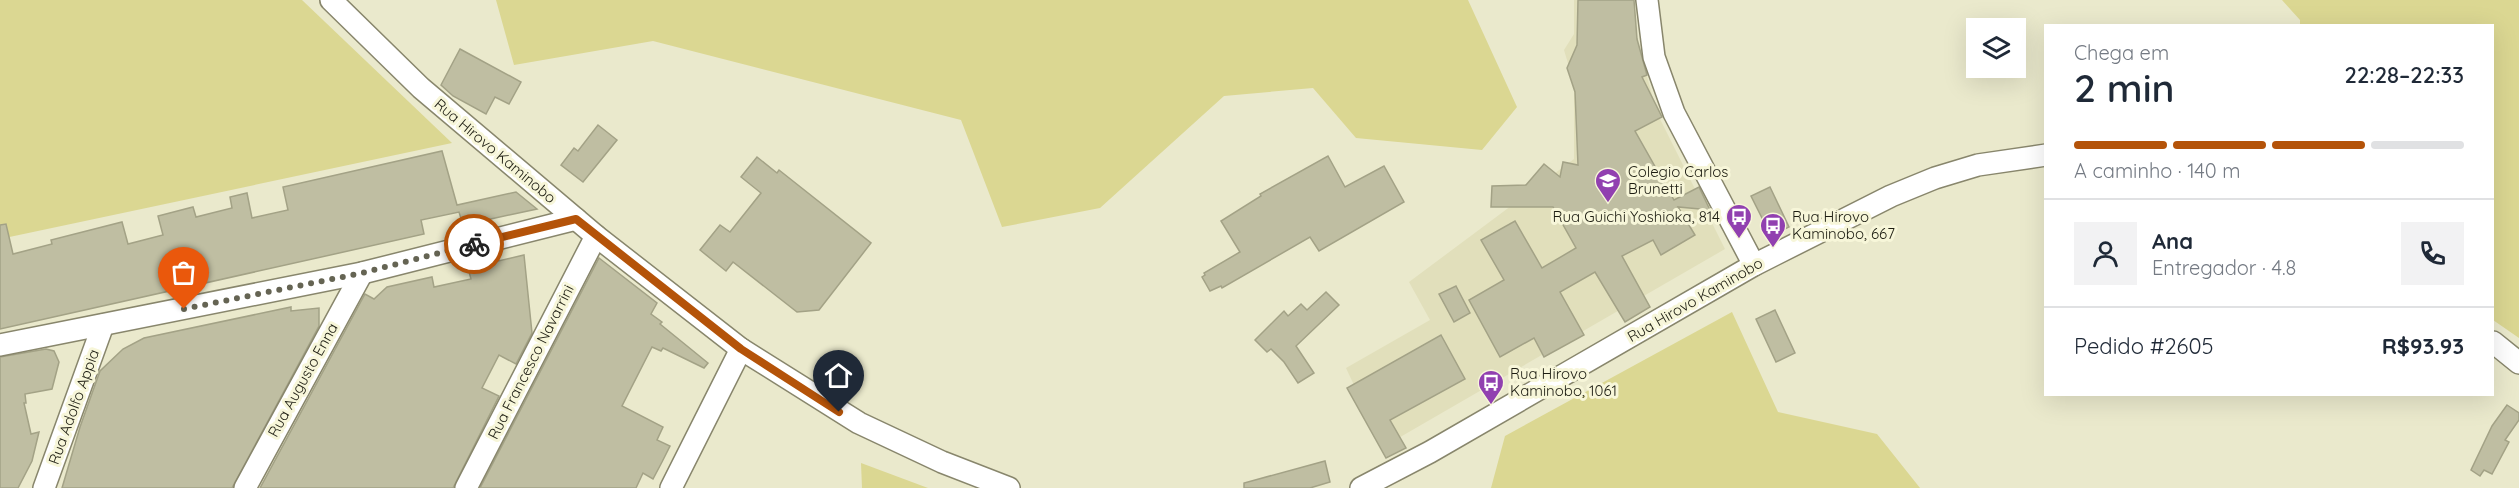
<!DOCTYPE html>
<html lang="pt">
<meta charset="utf-8">
<style>
:root{--surface:#fff;--page:#f2f2f3;--text:#1f2937;--muted:#747a83;--line:#e0e1e3;--accent:#b45309}
body{margin:0;font-family:Quicksand,sans-serif;background:var(--page);color:var(--text);height:100vh;display:flex;flex-direction:column;font-size:22px;white-space:nowrap}
*{box-sizing:border-box;margin:0}
p{font-size:20px;color:var(--muted)}
.icon{flex:none;width:33px;height:33px;fill:none;stroke:currentColor;stroke-width:2;stroke-linecap:round;stroke-linejoin:round}
.map{position:relative;flex:1;overflow:hidden}
.panel{position:absolute;left:2044px;top:24px;width:450px;height:372px;display:flex;flex-direction:column;background:var(--surface);border-radius:0px;box-shadow:0 6px 24px #0002}
.panel>*{flex:none}
.tools{position:absolute;left:1966px;top:18px;display:grid;gap:12px}
.tools a{display:grid;place-items:center;width:60px;height:60px;border-radius:0px;background:var(--surface);box-shadow:0 6px 24px #0002;font-size:30px}
.pin{position:absolute;display:grid;place-items:center;width:51px;height:51px;color:#fff;margin:-62px -26px;border-radius:50% 50% 50% 0;rotate:-45deg;box-shadow:0 0 6px #0007}
.pin .icon{rotate:45deg}
.courier{position:absolute;display:grid;place-items:center;width:60px;height:60px;margin:-30px;border:4px solid #b45309;border-radius:50%;background:#fff;color:#222;box-shadow:0 2px 8px #0007}
.overview em{font-style:normal;font-weight:600}
.overview div{display:flex;flex-direction:column-reverse}
.overview{display:flex;align-items:center;justify-content:space-between;height:102px;padding:0 30px}
h1{font-size:39px;font-weight:600;line-height:45px}
.bar{display:grid;grid-template-columns:repeat(4,1fr);gap:9px 6px;align-content:center;height:72px;padding:0 30px}
.bar i{height:8px;border-radius:4px;background:var(--line)}
.bar .selected{background:var(--accent)}
.bar p{grid-column:span 4}
.line{display:flex;align-items:center;gap:15px;padding:0 30px;border-top:2px solid var(--line)}
.line div{flex:1}
.round{display:grid;place-items:center;flex:none;width:63px;height:63px;border-radius:0px;background:var(--page)}
.map>svg:first-child{display:block}
.built{fill:#e1dfbb}
.green{fill:#dbd792}
.building{fill:#bfbea2;stroke:#a3a286;stroke-width:1.5}
.lines{fill:none;stroke-linecap:round;stroke-linejoin:round}
.minor-casing{stroke:#88866c;stroke-width:24}
.minor{stroke:#fff;stroke-width:21}
.done{stroke:#656453;stroke-width:6;stroke-dasharray:0 10.8}
.route{stroke:#b45309;stroke-width:8}
.labels{text-anchor:middle;stroke-width:6;stroke-linejoin:round;paint-order:stroke}
.street-label{font-size:15px;fill:#1d1d12;stroke:#f7f6d9}
.poi-label{font-size:15px;fill:#1d1d12;stroke:#f7f6d9;text-anchor:start}
</style>
<div class="map">
<svg width="2519" height="488" viewBox="0 0 2519 488">
<rect width="100%" height="100%" fill="#eae9cc"/>
<!-- built -->
<path class="built" d="M1574 0H1626L1657 113 1725 249 1383 447 1346 368 1430 320 1409 282 1574 159V83L1564 50 1574 34Z"/>
<!-- green -->
<g class="green">
<path d="M0 0H302L452 143 0 239Z"/>
<path d="M496 0H1468L1517 107 1482 150 1356 138 1313 88 1224 96 1100 208 1002 227 961 120 653 41 514 65Z"/>
<path d="M2282 0H2519V338L2493 320V26L2300 25V20Z"/>
<path d="M1732 312 1778 412 1877 434 1920 488H1491L1505 436Z"/>
<path d="M861 463 928 488H862Z"/>
</g>
<!-- building -->
<g class="building">
<path d="M1578 0H1634L1637 39 1647 75 1642 77 1662 117 1635 131 1674 200 1699 187 1710 210 1678 207 1695 235 1661 255 1653 240 1622 256 1650 307 1625 322 1595 272 1560 292 1584 335 1544 357 1534 338 1500 357 1469 300 1504 280 1481 240 1515 221 1542 268 1576 248 1553 207H1491L1492 186 1526 185 1544 164 1560 177 1563 162 1578 165 1575 92 1567 68 1577 45Z"/>
<path d="M460 49 521 82 509 104 495 97 486 114 453 96 441 85Z"/>
<path d="M598 125 617 140 583 182 561 165 574 148 578 151Z"/>
<path d="M442 151 457 205 516 192 537 209 463 225 459 212 421 220 424 234 0 329V225L6 224 13 254 52 244 51 240 122 222 128 244 163 235 158 216 193 207 196 217 232 208 230 197 247 193 252 218 288 210 283 187Z"/>
<path d="M1328 156 1345 187 1384 166 1404 202 1319 251 1310 237 1222 288 1221 286 1210 291 1202 277 1205 275 1204 273 1240 252 1221 221 1261 196 1260 194Z"/>
<path d="M757 157 777 173 779 170 871 243 819 310 797 312 733 262 726 271 700 250 720 225 730 232 761 193 741 177Z"/>
<path d="M1770 187 1789 227 1771 236 1751 196Z"/>
<path d="M524 255 532 333 516 364 499 355 482 388 499 396 453 488H260L365 294 374 299 387 287 432 277 434 287 471 279 468 268Z"/>
<path d="M599 258 657 303 651 314 662 322 660 324 708 363 704 368 663 348 661 351 652 347 622 406 663 427 657 440 670 446 662 462 653 479 643 473 636 488H480Z"/>
<path d="M1456 286 1470 313 1454 322 1439 294Z"/>
<path d="M1326 292 1339 305 1296 346 1314 373 1298 383 1284 362 1271 349 1267 352 1255 340 1284 311 1288 316 1301 304 1307 310Z"/>
<path d="M291 307V311L319 308V326L232 488H62L80 427 100 371 123 349 144 338Z"/>
<path d="M1775 310 1795 353 1776 362 1756 319Z"/>
<path d="M1441 335 1465 379 1390 420 1406 448 1386 458 1347 388Z"/>
<path d="M46 349 54 351 59 362 52 389 25 394 26 403H24L31 434 39 432 32 461 18 488H0V357Z"/>
<path d="M2507 405 2519 413V420L2505 440 2509 442 2492 474 2484 470 2480 476 2471 470 2492 426Z"/>
<path d="M1325 461 1330 482 1310 488H1244V483Z"/>
</g>
<g class="lines">
<defs>
<g id="minor">
<path d="M331 0 421 88 596 236 741 349 859 423 942 462 1009 488"/>
<path d="M1647 0 1654 57 1674 113 1754 265"/>
<path d="M2493 342 2519 363"/>
<path d="M0 345 362 273 576 219"/>
<path d="M44 488 103 325"/>
<path d="M245 488 362 273"/>
<path d="M466 488 596 236"/>
<path d="M671 488 741 349"/>
<path d="M1361 488 1430 452 1754 265 1891 196 1935 178 1978 165 2046 155"/>
</g>
</defs>
<!-- minor casing -->
<use href="#minor" class="minor-casing"/>
<!-- minor -->
<use href="#minor" class="minor"/>
</g>
<g class="lines">
<!-- done -->
<path class="done" d="M184 309 362 273 474 244"/>
<!-- route -->
<path class="route" d="M474 244 576 219 741 349 839 412"/>
</g>
<!-- icons -->
<defs>
<symbol id="school-pin" viewBox="-11 -11 22 30"><path d="M0 17L-7.5 6A9.5 9.5 0 1 1 7.5 6Z" fill="#9140b0" stroke="#f7f6d9"/><path d="M0-5L7-2L0 1L-7-2ZM-4 1L0 2.5L4 1V4Q0 6-4 4Z" fill="#fff"/></symbol>
<symbol id="bus-pin" viewBox="-11 -11 22 30"><path d="M0 17L-7.5 6A9.5 9.5 0 1 1 7.5 6Z" fill="#9140b0" stroke="#f7f6d9"/><path d="M-5-6H5V4H4V6H2V4H-2V6H-4V4H-5ZM-3.5-4V0h7V-4ZM-3.5 1.2v1.5H-2V1.2ZM2 1.2v1.5H3.5V1.2Z" fill="#fff"/></symbol>
</defs>
<g fill-rule="evenodd">
<use href="#school-pin" x="1593" y="166" width="30" height="40"/>
<use href="#bus-pin" x="1724" y="202" width="30" height="40"/>
<use href="#bus-pin" x="1758" y="211" width="30" height="40"/>
<use href="#bus-pin" x="1476" y="368" width="30" height="40"/>
</g>
<g class="labels">
<!-- street labels -->
<g class="street-label">
<text transform="translate(495 151) rotate(40)" y="5">Rua Hirovo Kaminobo</text>
<text transform="translate(1695 300) rotate(-30)" y="5">Rua Hirovo Kaminobo</text>
<text transform="translate(531 362) rotate(-63)" y="5">Rua Francesco Navarrini</text>
<text transform="translate(303 380) rotate(-61)" y="5">Rua Augusto Enna</text>
<text transform="translate(74 407) rotate(-70)" y="5">Rua Adolfo Appia</text>
</g>
<!-- poi labels -->
<g class="poi-label">
<text x="1628" y="177">Colegio Carlos<tspan x="1628" dy="17">Brunetti</tspan></text>
<text x="1720" y="222" text-anchor="end">Rua Guichi Yoshioka, 814</text>
<text x="1792" y="222">Rua Hirovo<tspan x="1792" dy="17">Kaminobo, 667</tspan></text>
<text x="1510" y="379">Rua Hirovo<tspan x="1510" dy="17">Kaminobo, 1061</tspan></text>
</g>
</g>
</svg>
<div class="tools">
<a><svg class="icon" aria-label="layers" viewBox="0 0 24 24"><path d="M12 4l9 5-9 5-9-5zM3 14l9 5 9-5"/></svg></a>
</div>
<div class="pin" style="left:184px;top:309px;background:#ea580c"><svg class="icon" aria-label="bag" viewBox="0 0 24 24"><path d="M5 8h14l-1 12H6zM9 8a3 3 0 0 1 6 0"/></svg></div>
<div class="pin" style="left:839px;top:412px;background:#1f2937"><svg class="icon" aria-label="home" viewBox="0 0 24 24"><path d="M3 11l9-7 9 7M6 9v11h12V9"/></svg></div>
<div class="courier" style="left:474px;top:244px"><svg class="icon" aria-label="bike" viewBox="0 0 24 24"><circle cx="6" cy="16" r="4"/><circle cx="18" cy="16" r="4"/><path d="M6 16l4-8h5l3 8M10 8l3 8H6M13 5h3"/></svg></div>
<section class="panel">
<div class="overview"><div><h1>2 min</h1><p>Chega em</p></div><em>22:28–22:33</em></div>
<div class="bar"><i class="selected"></i><i class="selected"></i><i class="selected"></i><i></i><p>A caminho · 140 m</p></div>
<div class="line" style="height:108px"><a class="round"><svg class="icon" aria-label="person" viewBox="0 0 24 24"><circle cx="12" cy="8" r="4"/><path d="M4 21q1-7 8-7t8 7"/></svg></a><div><b>Ana</b><p>Entregador · 4.8</p></div><a class="round"><svg class="icon" aria-label="phone" viewBox="0 0 24 24"><path d="M5 4h4l2 5-3 2q2 4 5 5l2-3 5 2v4C11 20 4 13 5 4z"/></svg></a></div>
<div class="line" style="height:78px"><div>Pedido #2605</div><b>R$93.93</b></div>
</section>
</div>
